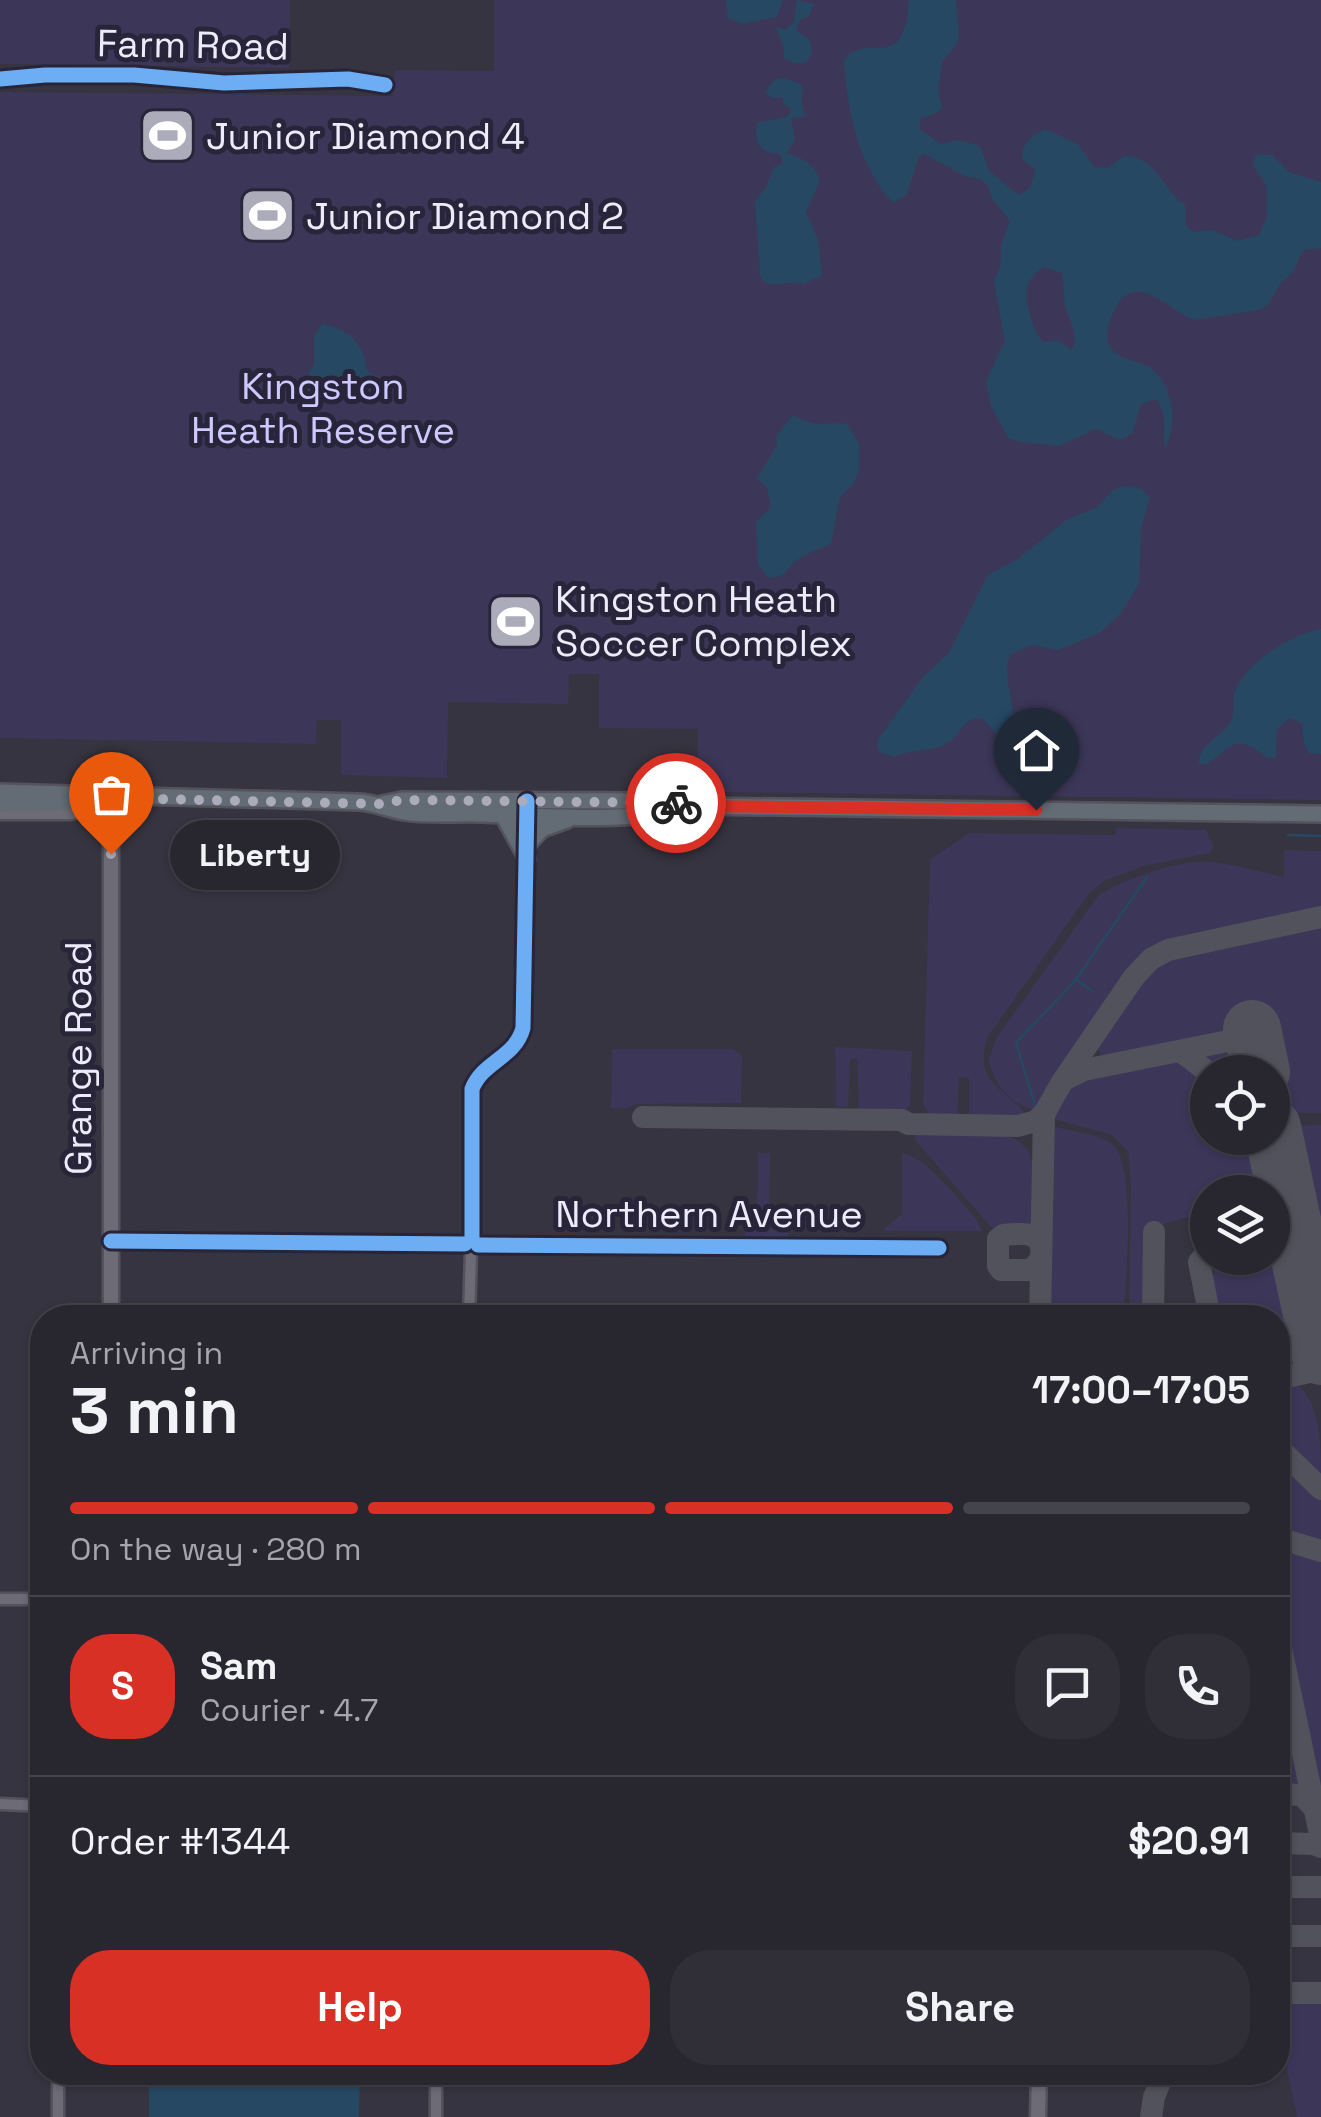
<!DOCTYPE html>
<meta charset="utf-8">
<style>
:root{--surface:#282730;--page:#302f38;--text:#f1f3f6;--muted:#a5a5ab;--line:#44444c;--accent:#d93025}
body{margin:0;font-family:"Space Grotesk",sans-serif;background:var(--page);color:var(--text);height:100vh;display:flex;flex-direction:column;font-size:38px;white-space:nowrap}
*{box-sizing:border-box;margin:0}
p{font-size:32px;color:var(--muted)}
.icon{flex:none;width:55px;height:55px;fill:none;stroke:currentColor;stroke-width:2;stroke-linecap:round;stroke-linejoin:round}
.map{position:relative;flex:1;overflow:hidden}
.drawer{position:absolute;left:30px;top:1305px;width:1260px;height:780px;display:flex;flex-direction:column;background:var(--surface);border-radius:40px;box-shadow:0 2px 8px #0004,0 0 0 2px var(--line)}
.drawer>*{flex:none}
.fabs{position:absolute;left:1190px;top:1055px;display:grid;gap:20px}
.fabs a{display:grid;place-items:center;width:100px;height:100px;border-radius:50%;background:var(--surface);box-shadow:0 2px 8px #0004,0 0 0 2px var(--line);font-size:50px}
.pin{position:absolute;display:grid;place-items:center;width:85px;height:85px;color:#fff;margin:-102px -42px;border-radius:50% 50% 50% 0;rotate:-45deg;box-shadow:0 0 10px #0007}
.pin .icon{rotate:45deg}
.courier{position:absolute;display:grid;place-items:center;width:100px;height:100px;margin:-50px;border:8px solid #d93025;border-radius:50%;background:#fff;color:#222;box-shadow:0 2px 12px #0007}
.bubble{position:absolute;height:70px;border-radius:35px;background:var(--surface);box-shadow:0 2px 8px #0004,0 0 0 2px var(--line);font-size:32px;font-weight:700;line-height:70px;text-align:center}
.head em{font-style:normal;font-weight:700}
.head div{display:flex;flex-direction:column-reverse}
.head{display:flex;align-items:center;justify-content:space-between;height:170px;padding:0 40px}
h1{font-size:65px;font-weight:700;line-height:75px}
.bar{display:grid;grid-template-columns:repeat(4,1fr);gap:15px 10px;align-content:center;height:120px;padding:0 40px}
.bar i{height:12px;border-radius:8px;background:var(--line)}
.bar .on{background:var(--accent)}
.bar p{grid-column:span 4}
.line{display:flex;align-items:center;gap:25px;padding:0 40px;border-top:2px solid var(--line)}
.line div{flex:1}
.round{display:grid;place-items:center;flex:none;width:105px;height:105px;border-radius:40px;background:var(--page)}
.primary-button{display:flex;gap:20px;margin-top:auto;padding:20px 40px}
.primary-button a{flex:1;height:115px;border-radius:40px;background:var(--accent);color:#fff;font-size:40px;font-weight:700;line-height:115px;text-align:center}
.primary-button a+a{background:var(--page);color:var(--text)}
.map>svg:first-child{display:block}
.green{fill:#3c3758}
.water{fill:#274863;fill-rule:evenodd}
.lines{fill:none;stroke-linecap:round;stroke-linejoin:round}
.stream{stroke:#274863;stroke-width:2.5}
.taxiway{stroke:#52525c;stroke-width:22}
.runway{stroke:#52525c;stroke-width:58}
.minor-casing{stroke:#54535d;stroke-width:15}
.secondary-casing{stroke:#54535d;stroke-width:19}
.primary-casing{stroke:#54535d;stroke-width:20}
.minor{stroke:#6c6b76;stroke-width:10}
.secondary{stroke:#6c6b76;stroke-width:14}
.primary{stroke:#636b74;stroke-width:15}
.cycleway-casing{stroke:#28253a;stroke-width:21}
.cycleway{stroke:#6dadf4;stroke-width:15}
.done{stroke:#acabb9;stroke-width:10;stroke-dasharray:0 18}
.route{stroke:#d93025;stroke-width:12}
.labels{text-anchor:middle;stroke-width:10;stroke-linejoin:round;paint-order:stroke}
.street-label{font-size:38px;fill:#ecebfa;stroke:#28253a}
.poi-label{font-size:38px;fill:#ecebfa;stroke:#28253a;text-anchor:start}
.park-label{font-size:38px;fill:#cdc8fe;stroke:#28253a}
</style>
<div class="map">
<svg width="1321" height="2117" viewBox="0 0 1321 2117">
<rect width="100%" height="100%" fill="#353440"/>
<!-- green -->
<g class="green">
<path d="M0 0H290L289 68 0 64Z"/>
<path d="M494 0H1321V800L720 792 698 762V729L599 728V674H569L568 704 448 702 447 778 341 775V720H317L316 744 0 738V92L392 96 395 70 494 71Z"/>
<path d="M1116 828 1206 830 1214 847 1210 853 1144 866 1104 881 1089 893 987 1038C973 1087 1008 1088 1027 1116L969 1118V1078L959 1077 957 1118 930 1115 923 1104 930 860 969 833 1115 835Z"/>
<path d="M1284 850 1321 851V911L1177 941 1149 952 1132 970 1035 1110C1012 1106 991 1082 989 1058L997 1037 1098 896C1121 879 1185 858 1213 862 1237 865 1261 872 1284 877Z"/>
<path d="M1321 924V1113H1283L1264 1026 1119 1057 1106 1058 1099 1052V1039L1140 979 1158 962 1181 953Z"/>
<path d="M835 1047 912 1051 910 1105 906 1110 859 1111 857 1058 850 1059 848 1106 836 1107Z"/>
<path d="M612 1049H733L742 1056 741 1103 636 1104 627 1108H611Z"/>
<path d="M1210 1051 1234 1054 1248 1072H1218L1205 1059Z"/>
<path d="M1171 1059 1188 1064 1207 1080 1208 1138H1262L1282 1229 1273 1230 1272 1192H1208L1207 1226 1191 1216 1146 1229 1145 1317H1129L1131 1186 1128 1151 1112 1135 1050 1118C1069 1067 1125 1069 1171 1059Z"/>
<path d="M1321 1125V1220L1305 1224 1285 1126Z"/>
<path d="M1051 1126C1069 1131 1096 1133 1111 1143 1138 1162 1125 1284 1124 1317H1046Z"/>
<path d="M916 1133C962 1133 1035 1114 1035 1180 1035 1196 1037 1213 1031 1227L992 1228 915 1140Z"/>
<path d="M758 1153H770L769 1229H789L787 1241 745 1240C743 1226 753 1224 755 1211 759 1193 758 1172 758 1153Z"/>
<path d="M902 1153C927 1157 960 1201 977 1220L982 1231H882L902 1214Z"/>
<path d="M1273 1249 1281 1256 1301 1351 1295 1365 1278 1371V1318L1219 1317C1215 1296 1205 1274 1222 1258H1272Z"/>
<path d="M1297 1385C1321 1403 1321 1447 1321 1479L1278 1437V1386Z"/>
<path d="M1278 1457 1321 1499V1541L1278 1529Z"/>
<path d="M1298 1553 1321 1559V1807L1278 1602V1560Z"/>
<path d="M1278 1741C1298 1746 1302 1769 1302 1787L1290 1789 1281 1784Z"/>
<path d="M1321 2000V2117H1297L1278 2025V2001Z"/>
</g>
<!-- water -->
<g class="water">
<path d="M726 0H783L777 17 742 24 728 18Z"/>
<path d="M797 0 814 4 809 16 800 20 796 30 809 39 812 51 808 61 796 64 784 58V47L776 28 786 29 794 22Z"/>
<path d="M909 0H956L959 36 956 45 942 62 938 90 942 108 935 114 921 118 919 129 941 144 958 140 977 145 981 148 989 171 1019 195 1031 187 1035 169 1023 160C1019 145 1033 135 1045 129L1078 144 1094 167 1108 168 1124 156C1157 156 1161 189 1185 205L1186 226 1194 232 1212 230 1237 241 1259 235 1267 217V187L1253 165 1256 154 1272 155 1289 172 1321 182V248L1303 250 1293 272 1280 284 1268 305 1259 310 1193 320C1167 309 1132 265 1112 316 1108 324 1105 336 1109 345 1118 361 1135 359 1149 367 1174 384 1178 424 1165 449 1162 431 1169 416 1156 399L1141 404 1132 434 1120 440 1096 429 1059 446 1020 442 1008 438 991 406 986 381 1005 341 994 282 1001 264V246L1010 221 993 200 988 186 981 179 964 176 925 154 919 156 907 195 893 203C858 166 847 109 844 60 868 29 904 78 909 0ZM1043 267 1062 273C1064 284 1063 298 1066 309 1071 323 1079 337 1072 350L1057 340 1044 342C1036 335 1035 331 1032 320 1025 297 1021 283 1043 267Z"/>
<path d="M784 78 799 83 803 88 801 98 805 117 791 118 795 140 787 153C803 159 813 163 820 180L806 212 818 240 822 275 804 284C790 280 776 288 763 282L760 274 755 201 766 187 774 167 783 164 780 154C759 153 754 143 757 123L789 116 791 108 784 105 782 97 772 98 765 92 775 79Z"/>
<path d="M322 324C347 328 365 344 367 371L375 376 373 384 361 380 348 391 338 392 327 377 319 382 307 377 314 364V336Z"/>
<path d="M793 415C819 430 822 421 847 424L859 444V471L854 483 840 497 831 544C821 549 809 552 800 558 787 566 786 580 767 577L758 564 756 522 771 507 767 488 757 478 777 445 776 436Z"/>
<path d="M1123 486 1140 488 1150 497 1141 529 1139 584 1120 614 1101 632 1071 645 1058 650 1032 645 1011 654C997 679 1026 715 1005 735L998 736 982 718C961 718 964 731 951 741 935 753 911 748 894 757L879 752 877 744 879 738 924 676 949 653 988 575 1018 559 1066 520 1096 508 1113 490Z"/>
<path d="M1321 629V754L1309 753 1304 744 1302 723 1290 718 1277 729 1276 757 1268 759C1238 734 1236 741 1207 765L1199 763C1199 744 1222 737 1231 721 1236 711 1231 700 1235 691 1247 662 1291 634 1321 629Z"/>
<path d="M149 2073H360L359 2117H149Z"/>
</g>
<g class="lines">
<!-- stream -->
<g class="stream">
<path d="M1288 835 1321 836"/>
<path d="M1077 980 1092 991"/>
<path d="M1035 1105 1016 1043 1074 982 1147 877"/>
</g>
<!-- taxiway -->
<g class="taxiway">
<path d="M1231 1040C1253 1040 1256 1054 1260 1072"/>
<path d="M1180 1051 1208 1072"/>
<path d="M1064 1080 1084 1070 1253 1036"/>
<path d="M643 1117 902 1120 908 1124 1018 1126 1036 1121 1046 1111"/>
<path d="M1272 1136 1275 1141"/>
<path d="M1272 1237 1321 1227"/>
<path d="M1208 1251 1199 1262 1210 1318"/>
<path d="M1041 1258 1032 1270H1001L998 1266V1239L1003 1235C1017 1234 1036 1230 1041 1246"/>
<path d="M1040 1318 1044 1114 1062 1082 1134 977 1151 959 1168 950 1321 917"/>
<path d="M1153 1318 1154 1232"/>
<path d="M1278 1379 1314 1371 1321 1373"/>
<path d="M1278 1447 1321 1489"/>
<path d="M1278 1538 1321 1551"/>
<path d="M1278 1634 1321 1839"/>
<path d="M1278 1794 1302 1795 1314 1808"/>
<path d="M1278 1843 1313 1844 1321 1847"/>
<path d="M1278 1887H1321"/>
<path d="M1278 1936H1321"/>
<path d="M1278 1993H1321"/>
<path d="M1151 2117 1154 2097 1164 2072"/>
</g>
<!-- runway -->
<g class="runway">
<path d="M1252 1029 1261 1072"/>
<path d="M1272 1127 1321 1356"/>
</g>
<defs>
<g id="minor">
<path d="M0 79 45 75H134L224 83 348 79 385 85"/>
<path d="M0 814H72L82 803"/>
<path d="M472 1239V1089C483 1061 515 1058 523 1028L527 811"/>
<path d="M111 1241 465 1244"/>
<path d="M478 1245 939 1248"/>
<path d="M469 1318 471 1252"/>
<path d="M0 1599H42"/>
<path d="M0 1804 42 1806"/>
<path d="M58 2117V2072"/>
<path d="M436 2117V2072"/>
</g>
<g id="secondary">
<path d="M111 1318V798"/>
<path d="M1038 2117 1039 2072"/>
</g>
<g id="primary">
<path d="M0 792 359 802C375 803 388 809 404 812 429 816 456 813 481 814 546 816 627 824 690 807"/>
<path d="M0 804 82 803 102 799"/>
<path d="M382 804 402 800 668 801 694 806 1321 814"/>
<path d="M503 815 527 859"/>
<path d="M527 845 542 829 567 820"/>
</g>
</defs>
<!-- minor casing -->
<use href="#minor" class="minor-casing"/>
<!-- secondary casing -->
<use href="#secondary" class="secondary-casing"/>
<!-- primary casing -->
<use href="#primary" class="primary-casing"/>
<!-- minor -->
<use href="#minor" class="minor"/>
<!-- secondary -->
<use href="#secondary" class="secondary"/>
<!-- primary -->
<use href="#primary" class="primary"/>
<defs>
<g id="cycleway">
<path d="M0 79 45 75H134L224 83 348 79 385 85"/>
<path d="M472 1239V1089C483 1061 515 1058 523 1028L527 801"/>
<path d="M111 1241 465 1244"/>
<path d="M478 1245 939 1248"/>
</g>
</defs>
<!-- cycleway casing -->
<use href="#cycleway" class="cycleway-casing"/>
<!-- cycleway -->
<use href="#cycleway" class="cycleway"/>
</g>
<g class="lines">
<!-- done -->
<path class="done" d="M111 854V798L382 804 402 800 676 803"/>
<!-- route -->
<path class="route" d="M676 803 694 806 1036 810"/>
</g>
<!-- icons -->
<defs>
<symbol id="stadium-square" viewBox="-11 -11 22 22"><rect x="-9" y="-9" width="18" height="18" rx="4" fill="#acabb9" stroke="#28253a"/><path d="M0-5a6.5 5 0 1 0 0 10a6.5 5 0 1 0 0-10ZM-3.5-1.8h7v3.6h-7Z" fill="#fff"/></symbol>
</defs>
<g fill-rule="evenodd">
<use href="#stadium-square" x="136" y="104" width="63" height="63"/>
<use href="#stadium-square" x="236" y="184" width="63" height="63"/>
<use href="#stadium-square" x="484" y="590" width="63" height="63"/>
</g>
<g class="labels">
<!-- street labels -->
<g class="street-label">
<text transform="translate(193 45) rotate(1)" y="13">Farm Road</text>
<text transform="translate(78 1058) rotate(-90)" y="13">Grange Road</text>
<text x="709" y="1227">Northern Avenue</text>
</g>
<!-- poi labels -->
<g class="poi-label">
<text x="206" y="149">Junior Diamond 4</text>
<text x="306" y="229">Junior Diamond 2</text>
<text x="555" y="612">Kingston Heath<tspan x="555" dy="44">Soccer Complex</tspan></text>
</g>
<!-- park labels -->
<g class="park-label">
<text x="323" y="399">Kingston<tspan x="323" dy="44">Heath Reserve</tspan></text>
</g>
</g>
</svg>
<div class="fabs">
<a><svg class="icon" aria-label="locate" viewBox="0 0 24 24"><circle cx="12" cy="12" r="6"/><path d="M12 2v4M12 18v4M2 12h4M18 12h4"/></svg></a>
<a><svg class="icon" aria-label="layers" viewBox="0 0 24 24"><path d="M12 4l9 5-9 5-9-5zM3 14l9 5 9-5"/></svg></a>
</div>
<div class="pin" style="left:111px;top:854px;background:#ea580c"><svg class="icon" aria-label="bag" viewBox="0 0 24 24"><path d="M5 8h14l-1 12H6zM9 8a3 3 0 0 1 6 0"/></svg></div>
<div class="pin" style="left:1036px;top:810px;background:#1f2937"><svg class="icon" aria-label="home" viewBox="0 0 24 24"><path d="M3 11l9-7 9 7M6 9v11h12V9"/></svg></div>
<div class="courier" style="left:676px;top:803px"><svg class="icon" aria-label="bike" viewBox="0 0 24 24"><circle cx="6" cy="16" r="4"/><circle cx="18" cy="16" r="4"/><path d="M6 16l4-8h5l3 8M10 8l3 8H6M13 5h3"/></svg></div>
<div class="bubble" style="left:170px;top:820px;width:170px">Liberty</div>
<section class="drawer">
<div class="head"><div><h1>3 min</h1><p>Arriving in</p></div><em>17:00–17:05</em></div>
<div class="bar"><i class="on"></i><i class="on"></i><i class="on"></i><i></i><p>On the way · 280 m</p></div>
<div class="line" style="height:180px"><b class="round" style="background:var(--accent);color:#fff">S</b><div><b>Sam</b><p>Courier · 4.7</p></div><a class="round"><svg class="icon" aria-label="chat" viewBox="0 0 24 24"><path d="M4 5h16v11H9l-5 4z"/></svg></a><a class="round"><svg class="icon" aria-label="phone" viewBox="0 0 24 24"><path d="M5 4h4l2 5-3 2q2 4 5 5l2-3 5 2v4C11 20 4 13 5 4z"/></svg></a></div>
<div class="line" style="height:130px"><div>Order #1344</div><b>$20.91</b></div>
<div class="primary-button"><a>Help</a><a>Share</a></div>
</section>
</div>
